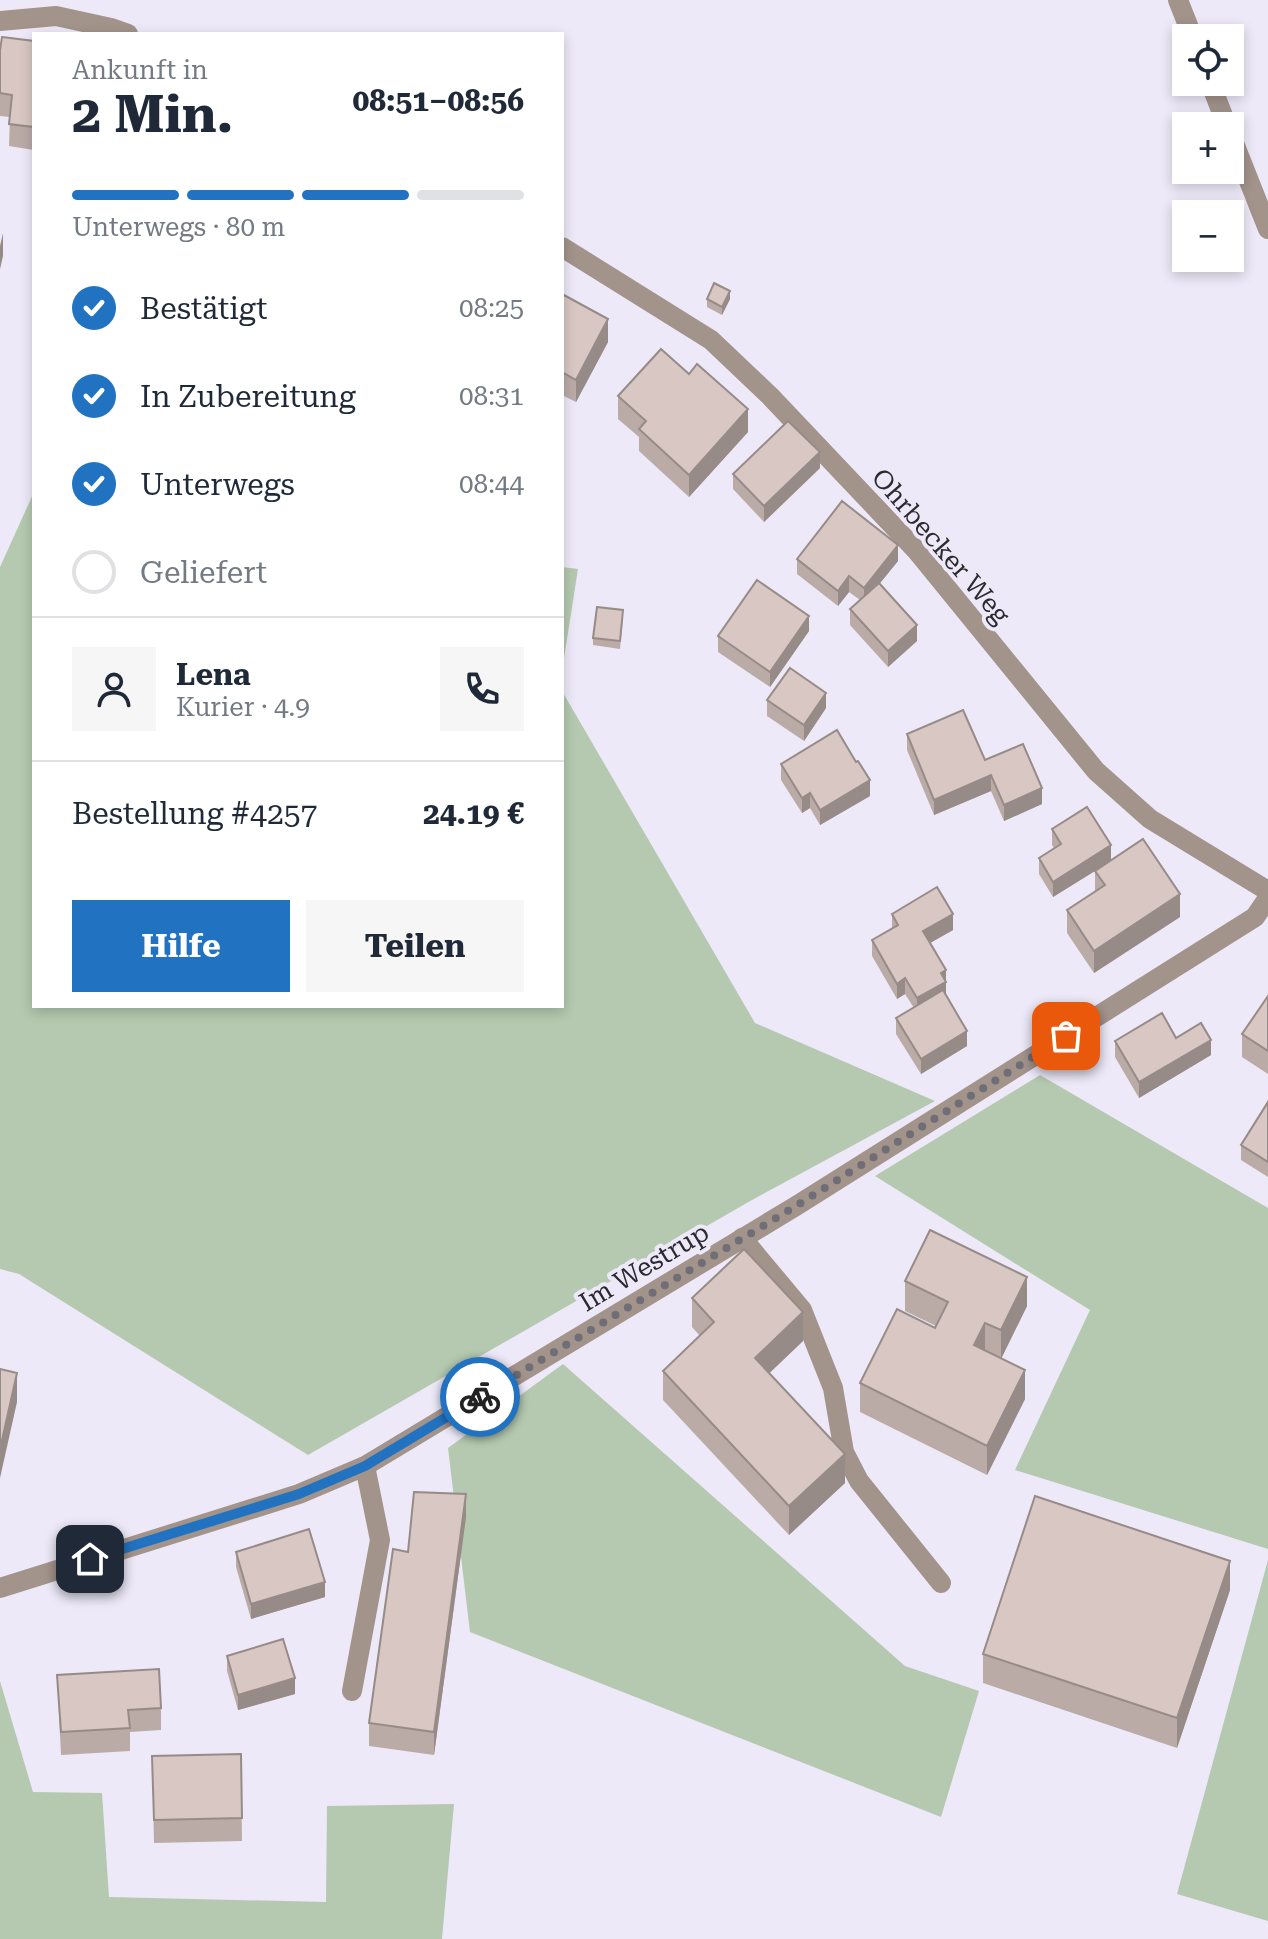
<!DOCTYPE html>
<html lang="de">
<meta charset="utf-8">
<style>
:root{--surface:#fff;--page:#f6f6f7;--text:#1f2937;--muted:#747a83;--line:#e0e1e3;--accent:#2173c2}
body{margin:0;font-family:"Roboto Serif",serif;background:var(--page);color:var(--text);height:100vh;display:flex;flex-direction:column;font-size:30px;white-space:nowrap}
*{box-sizing:border-box;margin:0}
p{font-size:26px;color:var(--muted)}
.icon{flex:none;width:44px;height:44px;fill:none;stroke:currentColor;stroke-width:2;stroke-linecap:round;stroke-linejoin:round}
.map{position:relative;flex:1;overflow:hidden}
.details{position:absolute;left:32px;top:32px;width:532px;height:976px;display:flex;flex-direction:column;background:var(--surface);border-radius:0px;box-shadow:0 4px 12px #0003}
.details>*{flex:none}
.tools{position:absolute;left:1172px;top:24px;display:grid;gap:16px}
.tools a{display:grid;place-items:center;width:72px;height:72px;border-radius:0px;background:var(--surface);box-shadow:0 4px 12px #0003;font-size:40px}
.pin{position:absolute;display:grid;place-items:center;width:68px;height:68px;color:#fff;margin:-34px;border-radius:16px;box-shadow:0 4px 12px #0006}
.courier{position:absolute;display:grid;place-items:center;width:80px;height:80px;margin:-40px;border:6px solid #2173c2;border-radius:50%;background:#fff;color:#222;box-shadow:0 2px 10px #0007}
.head em{font-style:normal;font-weight:700}
.head div{display:flex;flex-direction:column-reverse}
.head{display:flex;align-items:center;justify-content:space-between;height:136px;padding:0 40px}
h1{font-size:52px;font-weight:700;line-height:60px}
.bar{display:grid;grid-template-columns:repeat(4,1fr);gap:12px 8px;align-content:center;height:96px;padding:0 40px}
.bar i{height:10px;border-radius:6px;background:var(--line)}
.bar .selected{background:var(--accent)}
.bar p{grid-column:span 4}
.line{display:flex;align-items:center;gap:20px;padding:0 40px;border-top:2px solid var(--line)}
.line div{flex:1}
.round{display:grid;place-items:center;flex:none;width:84px;height:84px;border-radius:0px;background:var(--page)}
ol{padding:0 40px;list-style:none}
li{display:flex;align-items:center;gap:24px;height:88px}
li p{margin-inline-start:auto}
li .icon{padding:8px;border-radius:50%;background:var(--accent);color:#fff;stroke-width:4}
li:last-child{color:var(--muted)}
li i{width:44px;height:44px;border:4px solid var(--line);border-radius:50%}
.primary-button{display:flex;gap:16px;margin-top:auto;padding:16px 40px}
.primary-button a{flex:1;height:92px;border-radius:0px;background:var(--accent);color:#fff;font-size:32px;font-weight:700;line-height:92px;text-align:center}
.primary-button a+a{background:var(--page);color:var(--text)}
.map>svg:first-child{display:block}
.green{fill:#b4c9b0}
.lines{fill:none;stroke-linecap:round;stroke-linejoin:round}
.minor{stroke:#a2938b;stroke-width:20}
.wall{fill:#baaba7}
.shaded-wall{fill:#978b88}
.building{fill:#d8c7c2;stroke:#978b88;stroke-width:2}
.done{stroke:#6f6d75;stroke-width:8;stroke-dasharray:0 14.4}
.route{stroke:#2173c2;stroke-width:10}
.labels{text-anchor:middle;stroke-width:8;stroke-linejoin:round;paint-order:stroke}
.street-label{font-size:26px;fill:#2b2a2f;stroke:#ede9f8}
</style>
<div class="map">
<svg width="1268" height="1939" viewBox="0 0 1268 1939">
<rect width="100%" height="100%" fill="#ede9f8"/>
<!-- green -->
<g class="green">
<path d="M34 492V1006H562V691L755 1023 935 1101 752 1200 308 1455 19 1274 0 1269V567Z"/>
<path d="M562 567 578 569 562 671Z"/>
<path d="M1040 1075 1268 1208V1549L1015 1470 1090 1310 875 1176Z"/>
<path d="M563 1364 905 1666 979 1691 941 1817 470 1632 448 1448Z"/>
<path d="M1268 1560V1921L1177 1894Z"/>
<path d="M0 1681 33 1792 102 1793 109 1897 326 1902 327 1806 454 1804 442 1939H0Z"/>
</g>
<g class="lines">
<!-- minor -->
<g class="minor">
<path d="M1178 0 1193 38"/>
<path d="M0 21 56 16 111 28 128 34"/>
<path d="M1210 82 1227 126"/>
<path d="M1230 133 1268 229"/>
<path d="M562 247 711 340 770 396 916 550 1096 771 1150 819 1268 891"/>
<path d="M742 1238 802 1310 833 1388 844 1452 859 1481 941 1583"/>
<path d="M0 1588 299 1494 365 1466 796 1206 1255 917 1268 898"/>
<path d="M352 1691 380 1540 365 1466"/>
</g>
</g>
<!-- wall -->
<g class="wall">
<path d="M34 41V150L9 146 10 117 0 116V50Z"/>
<path d="M562 294 608 342 576 402 562 395Z"/>
<path d="M707 299H730L722 315 707 307Z"/>
<path d="M618 396 748 432 689 497 639 451V437L618 419Z"/>
<path d="M820 468 764 522 733 489V474Z"/>
<path d="M797 559 898 561 879 584 917 641 888 667 850 625V609L860 600 849 592 838 606 797 574Z"/>
<path d="M623 618 620 649 593 645V638Z"/>
<path d="M809 631 770 687 718 652V636Z"/>
<path d="M767 700 826 708 804 741 767 716Z"/>
<path d="M907 734 985 760 1042 804 1004 821 991 791 934 815 907 750Z"/>
<path d="M781 764 870 796 820 825 810 808 802 813 781 780Z"/>
<path d="M1052 829 1111 860 1180 917 1094 973 1067 933V910L1095 892V871L1053 897 1039 874V858L1054 848 1052 845Z"/>
<path d="M892 914 953 930 930 943 946 970V996L967 1046 921 1074 896 1034V1018L914 1008 905 994 897 999 872 956V940L892 929Z"/>
<path d="M1268 996V1074L1242 1057V1034Z"/>
<path d="M1176 1038 1211 1055 1139 1098 1115 1057V1041Z"/>
<path d="M1268 1102V1177L1241 1160V1145Z"/>
<path d="M905 1281 1027 1306 1001 1359 1025 1399 987 1475 860 1412V1383L936 1326 905 1311Z"/>
<path d="M692 1298 803 1341 769 1373 845 1483 789 1535 663 1400V1371L700 1336 692 1327Z"/>
<path d="M466 1517 434 1755 369 1746V1723L408 1552Z"/>
<path d="M236 1552 325 1597 251 1619 236 1567Z"/>
<path d="M1230 1590 1177 1748 983 1683V1654Z"/>
<path d="M227 1656 295 1694 238 1710 227 1671Z"/>
<path d="M57 1675 161 1708V1730L130 1732V1751L61 1755Z"/>
<path d="M241 1754 242 1841 154 1843 152 1756Z"/>
</g>
<!-- shaded-wall -->
<g class="shaded-wall">
<path d="M3 233V256L0 269V246Z"/>
<path d="M730 291V299L722 315V307Z"/>
<path d="M608 319V342L576 402V380Z"/>
<path d="M748 409V432L689 497V475Z"/>
<path d="M820 452V468L764 522V506Z"/>
<path d="M898 545V561L864 603V588Z"/>
<path d="M849 576V592L838 606V591Z"/>
<path d="M809 616V631L770 687V672Z"/>
<path d="M917 625V641L888 667V651Z"/>
<path d="M826 693V708L804 741V725Z"/>
<path d="M991 775V791L934 815V800Z"/>
<path d="M870 780V796L820 825V810Z"/>
<path d="M1042 788V804L1004 821V805Z"/>
<path d="M810 793V808L802 813V798Z"/>
<path d="M1111 845V861L1053 897V882Z"/>
<path d="M1180 894V917L1094 973V951Z"/>
<path d="M953 914V930L923 947V931Z"/>
<path d="M946 970V997L917 1014V998L941 973Z"/>
<path d="M905 978V994L897 999V984Z"/>
<path d="M967 1031V1046L921 1074V1059Z"/>
<path d="M1211 1040V1055L1139 1098V1082Z"/>
<path d="M1027 1277V1306L1001 1359V1330Z"/>
<path d="M803 1312V1341L755 1387V1358Z"/>
<path d="M985 1323V1352L974 1345Z"/>
<path d="M1025 1370V1399L987 1475V1446Z"/>
<path d="M17 1373V1402L0 1478V1449Z"/>
<path d="M845 1454V1483L789 1535V1506Z"/>
<path d="M466 1494V1517L434 1755V1732Z"/>
<path d="M1230 1561V1590L1177 1748V1718Z"/>
<path d="M325 1582V1597L251 1619V1604Z"/>
<path d="M295 1678V1694L238 1710V1695Z"/>
</g>
<!-- building -->
<g class="building">
<path d="M2 37 34 41V127L9 124 12 95 0 93V50Z"/>
<path d="M714 283 730 291 722 307 707 299Z"/>
<path d="M562 294 608 319 576 380 562 372Z"/>
<path d="M661 349 689 374 697 364 748 409 689 475 639 429 646 421 618 396Z"/>
<path d="M788 421 820 452 764 506 733 474Z"/>
<path d="M842 501 898 545 864 588 849 576 838 591 797 559Z"/>
<path d="M757 580 809 616 770 672 718 636Z"/>
<path d="M879 583 917 625 888 651 850 609Z"/>
<path d="M597 607 623 610 620 641 593 638Z"/>
<path d="M790 668 826 693 804 725 767 700Z"/>
<path d="M963 710 985 760 1023 744 1042 788 1004 805 991 775 934 800 907 734Z"/>
<path d="M837 730 856 762 858 761 870 780 820 810 810 793 802 798 781 764Z"/>
<path d="M1087 807 1111 845 1053 882 1039 858 1061 844 1052 829Z"/>
<path d="M1143 839 1180 894 1094 951 1067 910 1105 885 1095 871Z"/>
<path d="M937 887 953 914 923 931 946 970 941 973 946 982 917 998 905 978 897 984 872 940 898 925 892 914Z"/>
<path d="M943 990 967 1031 921 1059 896 1018Z"/>
<path d="M1268 996V1051L1242 1034Z"/>
<path d="M1162 1013 1176 1038 1201 1023 1211 1040 1139 1082 1115 1041Z"/>
<path d="M1268 1102V1162L1241 1145Z"/>
<path d="M930 1230 1027 1277 1001 1330 985 1323 974 1345 1025 1370 987 1446 860 1383 897 1309 935 1328 948 1302 905 1281Z"/>
<path d="M744 1249 803 1312 755 1358 845 1454 789 1506 663 1371 714 1322 692 1298Z"/>
<path d="M0 1369 17 1373 0 1449Z"/>
<path d="M414 1492 466 1494 434 1732 369 1723 393 1549 408 1552Z"/>
<path d="M1035 1496 1230 1561 1177 1718 983 1654Z"/>
<path d="M309 1529 325 1582 251 1604 236 1552Z"/>
<path d="M283 1639 295 1678 238 1695 227 1656Z"/>
<path d="M159 1669 161 1708 128 1710 130 1728 61 1732 57 1675Z"/>
<path d="M241 1754 242 1818 154 1820 152 1756Z"/>
</g>
<g class="lines">
<!-- done -->
<path class="done" d="M480 1397 796 1206 1066 1036"/>
<!-- route -->
<path class="route" d="M90 1559 299 1494 365 1466 480 1397"/>
</g>
<g class="labels">
<!-- street labels -->
<g class="street-label">
<text transform="translate(941 546) rotate(49)" y="9">Ohrbecker Weg</text>
<text transform="translate(644 1267) rotate(-31)" y="9">Im Westrup</text>
</g>
</g>
</svg>
<div class="tools">
<a><svg class="icon" aria-label="locate" viewBox="0 0 24 24"><circle cx="12" cy="12" r="6"/><path d="M12 2v4M12 18v4M2 12h4M18 12h4"/></svg></a>
<a>+</a>
<a>−</a>
</div>
<div class="pin" style="left:1066px;top:1036px;background:#ea580c"><svg class="icon" aria-label="bag" viewBox="0 0 24 24"><path d="M5 8h14l-1 12H6zM9 8a3 3 0 0 1 6 0"/></svg></div>
<div class="pin" style="left:90px;top:1559px;background:#1f2937"><svg class="icon" aria-label="home" viewBox="0 0 24 24"><path d="M3 11l9-7 9 7M6 9v11h12V9"/></svg></div>
<div class="courier" style="left:480px;top:1397px"><svg class="icon" aria-label="bike" viewBox="0 0 24 24"><circle cx="6" cy="16" r="4"/><circle cx="18" cy="16" r="4"/><path d="M6 16l4-8h5l3 8M10 8l3 8H6M13 5h3"/></svg></div>
<section class="details">
<div class="head"><div><h1>2 Min.</h1><p>Ankunft in</p></div><em>08:51–08:56</em></div>
<div class="bar"><i class="selected"></i><i class="selected"></i><i class="selected"></i><i></i><p>Unterwegs · 80 m</p></div>
<ol>
<li><svg class="icon" aria-label="check" viewBox="0 0 24 24"><path d="M5 12l5 5 9-10"/></svg>Bestätigt<p>08:25</p></li>
<li><svg class="icon" aria-label="check" viewBox="0 0 24 24"><path d="M5 12l5 5 9-10"/></svg>In Zubereitung<p>08:31</p></li>
<li><svg class="icon" aria-label="check" viewBox="0 0 24 24"><path d="M5 12l5 5 9-10"/></svg>Unterwegs<p>08:44</p></li>
<li><i></i>Geliefert</li>
</ol>
<div class="line" style="height:144px"><a class="round"><svg class="icon" aria-label="person" viewBox="0 0 24 24"><circle cx="12" cy="8" r="4"/><path d="M4 21q1-7 8-7t8 7"/></svg></a><div><b>Lena</b><p>Kurier · 4.9</p></div><a class="round"><svg class="icon" aria-label="phone" viewBox="0 0 24 24"><path d="M5 4h4l2 5-3 2q2 4 5 5l2-3 5 2v4C11 20 4 13 5 4z"/></svg></a></div>
<div class="line" style="height:104px"><div>Bestellung #4257</div><b>24.19 €</b></div>
<div class="primary-button"><a>Hilfe</a><a>Teilen</a></div>
</section>
</div>
